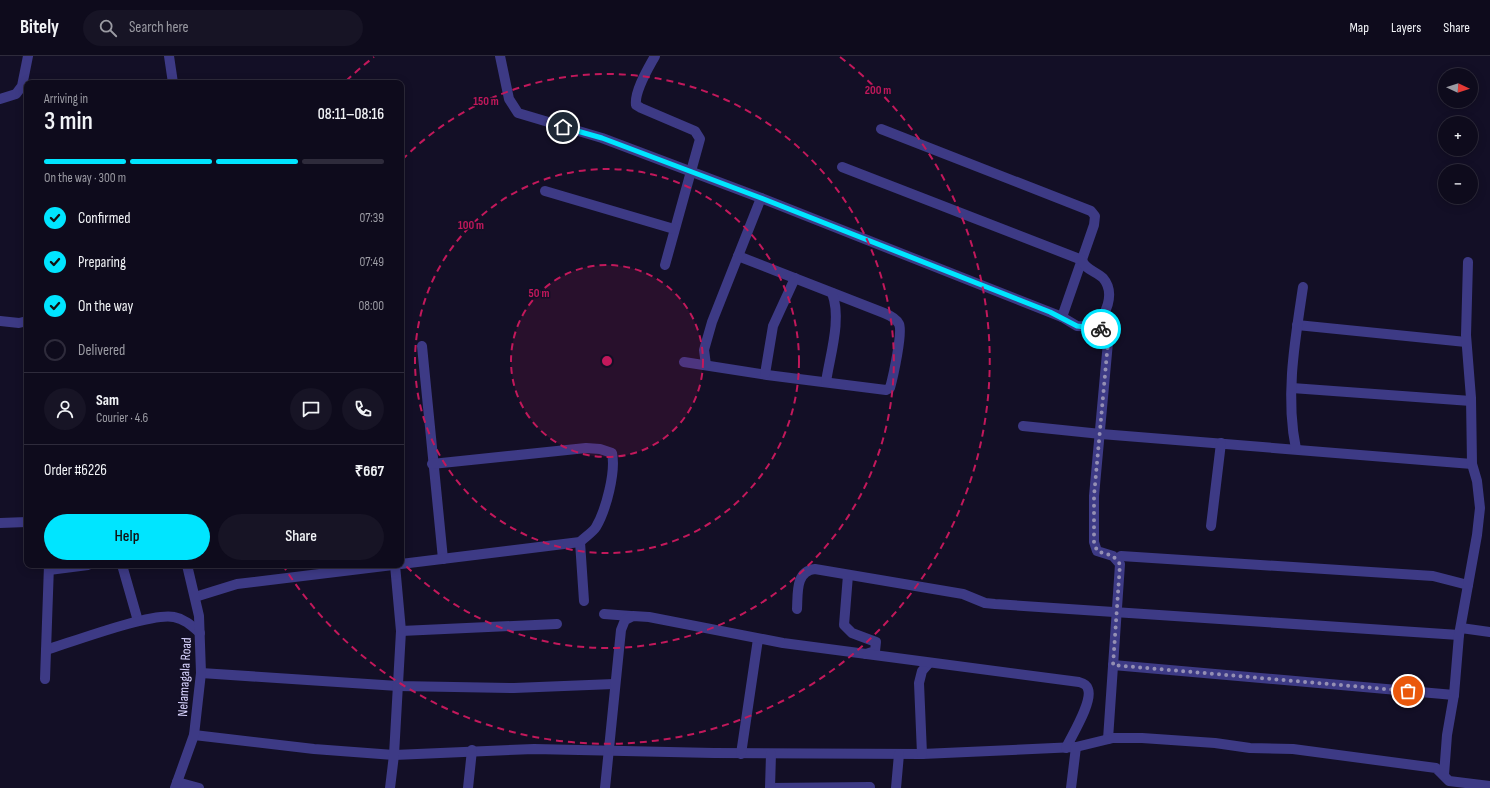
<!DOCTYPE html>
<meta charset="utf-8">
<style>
:root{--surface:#0e0b1c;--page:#171425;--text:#f1f3f6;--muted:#9b9ba3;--line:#2e2b3b;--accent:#00e5ff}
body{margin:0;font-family:"Sofia Sans Condensed",sans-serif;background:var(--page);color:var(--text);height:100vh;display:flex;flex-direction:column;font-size:15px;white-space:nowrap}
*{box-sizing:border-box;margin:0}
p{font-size:13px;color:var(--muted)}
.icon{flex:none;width:22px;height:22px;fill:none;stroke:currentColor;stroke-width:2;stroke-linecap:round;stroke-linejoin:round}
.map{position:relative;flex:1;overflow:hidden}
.panel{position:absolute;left:24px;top:24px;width:380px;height:488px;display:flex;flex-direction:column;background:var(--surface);border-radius:8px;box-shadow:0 2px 10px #0003,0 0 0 1px var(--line)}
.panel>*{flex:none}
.needle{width:26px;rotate:94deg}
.fabs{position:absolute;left:1438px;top:12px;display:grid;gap:8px}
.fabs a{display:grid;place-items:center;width:40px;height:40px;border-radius:50%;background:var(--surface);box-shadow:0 2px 10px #0003,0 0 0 1px var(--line);font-size:20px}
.pin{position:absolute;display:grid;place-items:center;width:34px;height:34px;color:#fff;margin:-17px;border:2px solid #fff;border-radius:50%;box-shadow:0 1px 4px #0007}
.courier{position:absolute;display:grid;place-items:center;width:40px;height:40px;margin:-20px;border:3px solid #00e5ff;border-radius:50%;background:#fff;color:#222;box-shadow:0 1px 5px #0007}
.overview em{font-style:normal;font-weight:600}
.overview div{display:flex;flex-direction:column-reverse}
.overview{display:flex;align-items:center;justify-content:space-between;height:68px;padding:0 20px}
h1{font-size:26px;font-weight:600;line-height:30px}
.bar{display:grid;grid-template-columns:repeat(4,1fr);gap:6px 4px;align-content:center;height:48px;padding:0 20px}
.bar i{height:5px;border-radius:3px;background:var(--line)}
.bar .active{background:var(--accent)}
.bar p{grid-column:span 4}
.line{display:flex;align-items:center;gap:10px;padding:0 20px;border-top:1px solid var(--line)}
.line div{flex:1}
.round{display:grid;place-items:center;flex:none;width:42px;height:42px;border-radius:21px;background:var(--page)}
ol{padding:0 20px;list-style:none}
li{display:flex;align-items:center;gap:12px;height:44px}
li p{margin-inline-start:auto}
li .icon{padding:4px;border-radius:50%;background:var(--accent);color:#111;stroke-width:4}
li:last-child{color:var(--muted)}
li i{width:22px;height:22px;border:2px solid var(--line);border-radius:50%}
.button{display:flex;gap:8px;margin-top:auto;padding:8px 20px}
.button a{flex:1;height:46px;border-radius:24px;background:var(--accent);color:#111;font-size:16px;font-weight:600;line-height:46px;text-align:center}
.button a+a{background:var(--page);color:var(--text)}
header{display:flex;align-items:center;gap:24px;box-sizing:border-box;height:56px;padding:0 20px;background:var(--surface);border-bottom:1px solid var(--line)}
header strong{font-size:19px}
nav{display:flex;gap:22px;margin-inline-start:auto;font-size:14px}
.search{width:280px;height:36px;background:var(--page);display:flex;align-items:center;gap:10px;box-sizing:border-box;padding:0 14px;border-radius:22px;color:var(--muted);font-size:15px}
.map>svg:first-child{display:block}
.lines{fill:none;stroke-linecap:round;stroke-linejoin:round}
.minor{stroke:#3d3a85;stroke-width:10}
.tertiary{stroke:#3d3a85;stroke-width:10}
.done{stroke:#948fb3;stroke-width:4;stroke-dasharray:0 7.2}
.route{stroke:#00e5ff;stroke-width:5}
.ring{fill:none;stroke:#c2185b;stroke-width:2;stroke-dasharray:7 5}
.labels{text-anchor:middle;stroke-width:3;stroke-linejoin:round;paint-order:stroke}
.street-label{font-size:14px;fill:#d9d4ff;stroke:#130f26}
.centre{fill:#c2185b;stroke:#130f26;stroke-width:2}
.ring-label{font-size:12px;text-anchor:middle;font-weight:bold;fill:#c2185b;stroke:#130f26;stroke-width:3;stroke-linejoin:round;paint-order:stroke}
</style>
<header>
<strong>Bitely</strong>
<div class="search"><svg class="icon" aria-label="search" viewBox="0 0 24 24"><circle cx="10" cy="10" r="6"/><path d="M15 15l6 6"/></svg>Search here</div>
<nav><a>Map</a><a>Layers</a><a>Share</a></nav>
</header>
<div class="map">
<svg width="1490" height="732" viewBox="0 0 1490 732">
<rect width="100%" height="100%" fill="#130f26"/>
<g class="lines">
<!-- minor -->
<g class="minor">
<path d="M500 0 509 43 518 57 602 82 761 142 1062 261 1077 270 1099 271 1106 277 1108 286 1094 440V486L1097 495 1113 500 1120 508 1108 683"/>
<path d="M655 0C649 11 634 35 636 49L641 52 695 75 700 83 665 209"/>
<path d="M0 43 16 38 22 30 28 0"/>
<path d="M881 73 1091 155 1095 160 1094 169 1062 261"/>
<path d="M842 111 1082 204C1085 214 1096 215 1103 222 1116 237 1106 261 1093 271"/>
<path d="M545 135 674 173"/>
<path d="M0 265 19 267 27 265"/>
<path d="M1297 269 1466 286"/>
<path d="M422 290 443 503"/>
<path d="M684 306 767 319 886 334 890 332C893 321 903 276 899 268 896 262 889 259 884 257L738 200"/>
<path d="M706 309 704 294 712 266 761 142"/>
<path d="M765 318 773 270 795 222"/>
<path d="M826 326C830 299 842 263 832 237"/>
<path d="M1292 332 1471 345"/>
<path d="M1023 370 1101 378 1472 408"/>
<path d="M1296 393C1285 340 1295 284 1303 231"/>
<path d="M0 467 27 466"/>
<path d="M1211 470 1221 387"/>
<path d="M580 486 584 545"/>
<path d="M1117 503 1121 500 1433 520 1468 529"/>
<path d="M401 508 580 486C585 481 593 476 596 471 606 454 616 416 612 397L600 393 586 392 432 408"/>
<path d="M122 509 138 565"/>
<path d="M49 514 88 509"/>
<path d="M848 519 844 569 852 577 876 586 875 595 866 598"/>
<path d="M195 541 237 528 393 509"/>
<path d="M797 553C798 538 795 515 815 513L963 538 985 547 995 548 1459 579"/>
<path d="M604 558 631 560"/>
<path d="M1461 572 1490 576"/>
<path d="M401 575 557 568"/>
<path d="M46 594C72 586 152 556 174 561 185 563 192 570 200 577"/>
<path d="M1113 609 1454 639"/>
<path d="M201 617 398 630 514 632 614 628"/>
<path d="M45 623 49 509"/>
<path d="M194 679 314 693 394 699 534 693 714 697 922 698 1076 691 1113 682H1142L1215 687 1250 692 1293 693 1436 712 1449 725 1490 730"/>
<path d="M741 698 758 583"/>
<path d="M922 698 919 627 922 615 929 607"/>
<path d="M1444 719 1447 679 1454 639 1459 579 1477 479 1480 452 1477 425 1472 408 1471 342 1466 279 1468 206"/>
<path d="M177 726 199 732"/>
<path d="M390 732 394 699 401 575 395 509"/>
<path d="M468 732 472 694"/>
<path d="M605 732 621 574 625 564 633 560 649 561 783 587 1079 626C1083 627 1087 629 1088 633 1093 646 1072 679 1066 692"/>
<path d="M770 732 870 731"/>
<path d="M770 732 771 698"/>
<path d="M896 732 899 698"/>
<path d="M1071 732 1076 691"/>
</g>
<!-- tertiary -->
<g class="tertiary">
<path d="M169 0 173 27"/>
<path d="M175 732 194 679 201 617 199 560 187 509"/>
</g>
</g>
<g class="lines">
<!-- done -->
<path class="done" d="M1101 273 1106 277 1108 286 1094 440V486L1097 495 1113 500 1120 508 1113 609 1408 635"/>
<!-- route -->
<path class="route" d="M563 71 602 82 761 142 1050 256 1077 270 1101 273"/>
</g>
<!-- distance rings -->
<circle cx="607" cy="305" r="96" fill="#c2185b" fill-opacity=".12"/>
<g class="ring">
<circle cx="607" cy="305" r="96"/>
<circle cx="607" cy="305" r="192"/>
<path d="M402 104A287 287 0 1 1 402 506"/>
<path d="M346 25A383 383 0 0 1 374 1M840 1A383 383 0 1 1 284 511"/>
</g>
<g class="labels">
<!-- street labels -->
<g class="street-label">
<text transform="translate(184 621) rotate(-87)" y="5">Nelamagala Road</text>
</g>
</g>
<circle cx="607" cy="305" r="6" class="centre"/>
<g class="ring-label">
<text x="878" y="38">200 m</text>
<text x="486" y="49">150 m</text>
<text x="471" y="173">100 m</text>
<text x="539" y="241">50 m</text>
</g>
</svg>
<div class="fabs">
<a><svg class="needle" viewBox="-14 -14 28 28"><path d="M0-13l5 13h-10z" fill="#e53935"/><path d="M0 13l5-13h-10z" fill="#9b9ba3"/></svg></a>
<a>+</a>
<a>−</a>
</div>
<div class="pin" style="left:1408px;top:635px;background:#ea580c"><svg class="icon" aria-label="bag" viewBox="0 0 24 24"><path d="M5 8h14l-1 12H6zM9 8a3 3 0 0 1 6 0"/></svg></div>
<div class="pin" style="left:563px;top:71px;background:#1f2937"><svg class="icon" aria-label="home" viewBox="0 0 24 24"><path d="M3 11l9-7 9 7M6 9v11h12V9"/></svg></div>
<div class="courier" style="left:1101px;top:273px"><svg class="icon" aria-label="bike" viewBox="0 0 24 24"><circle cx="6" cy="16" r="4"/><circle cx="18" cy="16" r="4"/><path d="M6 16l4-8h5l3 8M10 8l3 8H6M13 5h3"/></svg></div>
<section class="panel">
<div class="overview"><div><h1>3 min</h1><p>Arriving in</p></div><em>08:11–08:16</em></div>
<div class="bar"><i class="active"></i><i class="active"></i><i class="active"></i><i></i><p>On the way · 300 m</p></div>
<ol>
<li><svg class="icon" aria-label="check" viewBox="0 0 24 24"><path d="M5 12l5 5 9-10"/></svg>Confirmed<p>07:39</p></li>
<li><svg class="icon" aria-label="check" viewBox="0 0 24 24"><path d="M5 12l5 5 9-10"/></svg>Preparing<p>07:49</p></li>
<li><svg class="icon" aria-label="check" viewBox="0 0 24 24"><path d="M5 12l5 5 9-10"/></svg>On the way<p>08:00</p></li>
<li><i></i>Delivered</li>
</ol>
<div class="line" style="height:72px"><a class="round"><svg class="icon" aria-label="person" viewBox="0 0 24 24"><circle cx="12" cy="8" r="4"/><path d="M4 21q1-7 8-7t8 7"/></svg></a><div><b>Sam</b><p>Courier · 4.6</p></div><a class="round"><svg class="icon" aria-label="chat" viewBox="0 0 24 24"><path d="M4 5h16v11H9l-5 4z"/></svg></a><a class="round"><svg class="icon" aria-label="phone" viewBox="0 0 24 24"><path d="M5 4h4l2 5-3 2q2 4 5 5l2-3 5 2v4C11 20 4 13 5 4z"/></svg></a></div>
<div class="line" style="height:52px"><div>Order #6226</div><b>₹667</b></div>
<div class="button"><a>Help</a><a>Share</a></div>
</section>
</div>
